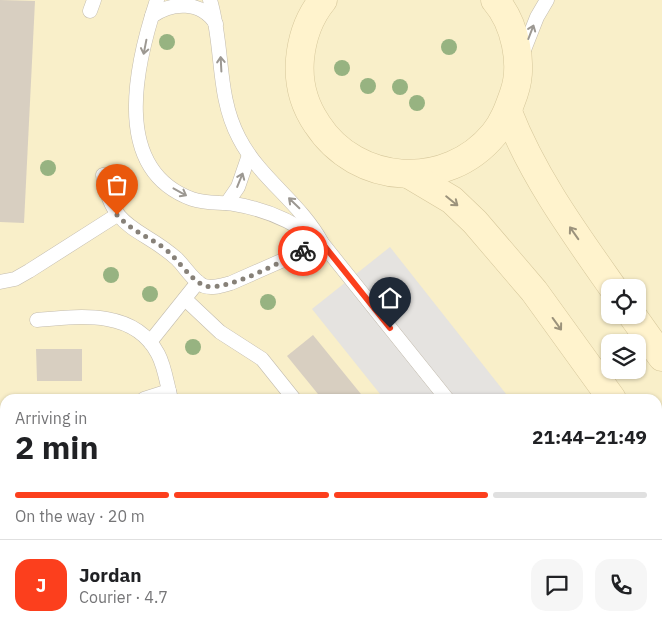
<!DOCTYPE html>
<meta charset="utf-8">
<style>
:root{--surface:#fff;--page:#f6f6f6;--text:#202124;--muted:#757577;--line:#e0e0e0;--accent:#fc3f1d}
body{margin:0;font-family:"IBM Plex Sans",sans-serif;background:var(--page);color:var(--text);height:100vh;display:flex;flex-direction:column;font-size:19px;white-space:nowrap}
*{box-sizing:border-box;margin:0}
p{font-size:16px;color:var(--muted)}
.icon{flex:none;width:28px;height:28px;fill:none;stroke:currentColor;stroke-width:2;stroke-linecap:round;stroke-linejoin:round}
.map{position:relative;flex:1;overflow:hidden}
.drawer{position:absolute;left:0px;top:394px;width:662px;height:246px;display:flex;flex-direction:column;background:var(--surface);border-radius:15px 15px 0 0;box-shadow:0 1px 4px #0004}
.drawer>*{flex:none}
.controls{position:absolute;left:601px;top:279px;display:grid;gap:10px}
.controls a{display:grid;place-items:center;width:45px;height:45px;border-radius:10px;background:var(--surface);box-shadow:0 1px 4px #0004;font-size:25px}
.pin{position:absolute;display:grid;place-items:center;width:42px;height:42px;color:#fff;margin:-51px -21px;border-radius:50% 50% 50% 0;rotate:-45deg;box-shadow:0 0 5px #0007}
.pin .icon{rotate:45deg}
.courier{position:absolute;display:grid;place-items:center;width:50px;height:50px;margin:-25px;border:4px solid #fc3f1d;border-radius:50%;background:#fff;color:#222;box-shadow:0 1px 6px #0007}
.head em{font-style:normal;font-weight:700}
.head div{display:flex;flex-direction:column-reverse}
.head{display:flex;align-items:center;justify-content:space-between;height:85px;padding:0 15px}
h1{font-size:32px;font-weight:700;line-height:38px}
.bar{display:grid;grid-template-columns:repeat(4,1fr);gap:8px 5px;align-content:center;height:60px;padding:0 15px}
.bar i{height:6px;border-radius:4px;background:var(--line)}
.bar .active{background:var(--accent)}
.bar p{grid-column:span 4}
.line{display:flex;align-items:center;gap:12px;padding:0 15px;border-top:1px solid var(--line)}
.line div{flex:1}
.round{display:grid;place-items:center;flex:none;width:52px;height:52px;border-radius:15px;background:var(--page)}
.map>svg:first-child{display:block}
.sand{fill:#f9efc9;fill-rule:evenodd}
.parking{fill:#e5e3e0}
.building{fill:#d8cfc1}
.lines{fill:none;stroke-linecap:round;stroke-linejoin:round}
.service-casing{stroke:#c2bbae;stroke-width:15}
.secondary-casing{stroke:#d6c79b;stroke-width:29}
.service{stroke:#fff;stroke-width:14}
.secondary{stroke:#fff3cd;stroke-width:28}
.tree{fill:#97b381}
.oneway{stroke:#9c9892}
.oneway2{stroke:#9c937c}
.done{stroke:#878178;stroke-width:5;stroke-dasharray:0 9}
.route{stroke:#fc3f1d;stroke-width:6}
</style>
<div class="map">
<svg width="662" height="639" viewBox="0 0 662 639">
<rect width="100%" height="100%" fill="#f6f3ec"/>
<!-- sand -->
<path class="sand" d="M0 0H662V639H0ZM610 288H638V315H610ZM610 342H638V370H610ZM5 399H658V635H5Z"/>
<!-- parking -->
<g class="parking">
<path d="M390 247 510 399H384L312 309Z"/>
<path d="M658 584 662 590V639H575L572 635H658Z"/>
</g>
<!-- building -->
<g class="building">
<path d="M0 0 35 1 24 223 0 222Z"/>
<path d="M313 335 365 399H322L287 356Z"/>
<path d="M36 349H82V381H37Z"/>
</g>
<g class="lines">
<defs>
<g id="service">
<path d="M157 0C136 63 110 169 192 199 206 204 220 202 234 204 265 209 292 221 317 239"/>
<path d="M210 0C224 46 216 95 239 138 260 179 300 202 322 243L447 399"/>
<path d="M90 11 94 0"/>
<path d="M152 16C172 2 201 0 216 24"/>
<path d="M522 55 537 17 547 0"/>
<path d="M103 175C112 232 142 227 177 259 185 267 194 282 204 286 213 289 223 285 231 283L322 243"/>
<path d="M227 203 238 187 249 155"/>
<path d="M0 282 15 279 29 271 117 215"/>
<path d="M185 299 220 332 262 359 294 399"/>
<path d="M37 320C80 316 135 309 158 354 165 367 167 385 171 399"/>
<path d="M150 342 198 282"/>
<path d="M144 399 169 391"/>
<path d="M376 635 382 639"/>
<path d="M637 635 640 639"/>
<path d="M263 639 266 635"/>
</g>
<g id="secondary">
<path d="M323 0C309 17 302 38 300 59 298 82 304 105 317 124 357 186 447 191 494 134 504 122 509 107 514 93 524 64 515 23 495 0"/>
<path d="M508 112C533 176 573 231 613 288"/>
<path d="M410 175 452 200 475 222 534 291 612 399"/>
<path d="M632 315 662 357"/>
<path d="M658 461 662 467"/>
</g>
</defs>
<!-- service casing -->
<use href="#service" class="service-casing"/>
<!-- secondary casing -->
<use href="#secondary" class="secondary-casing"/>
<!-- service -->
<use href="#service" class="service"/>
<!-- secondary -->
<use href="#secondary" class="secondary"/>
</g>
<!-- trees -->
<g class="tree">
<circle cx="167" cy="42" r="8"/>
<circle cx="449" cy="47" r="8"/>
<circle cx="342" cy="68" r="8"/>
<circle cx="368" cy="86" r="8"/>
<circle cx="400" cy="87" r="8"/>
<circle cx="417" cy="103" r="8"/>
<circle cx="48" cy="168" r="8"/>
<circle cx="111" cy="275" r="8"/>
<circle cx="150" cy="294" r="8"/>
<circle cx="268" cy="302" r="8"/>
<circle cx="193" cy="347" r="8"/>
</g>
<!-- one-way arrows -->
<defs><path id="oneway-shaft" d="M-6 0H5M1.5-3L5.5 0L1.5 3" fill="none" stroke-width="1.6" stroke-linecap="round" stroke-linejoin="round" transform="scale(1.25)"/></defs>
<g class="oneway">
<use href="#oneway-shaft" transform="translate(531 32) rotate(-69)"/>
<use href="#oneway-shaft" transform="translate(145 47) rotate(101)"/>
<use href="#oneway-shaft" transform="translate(221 64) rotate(-93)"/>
<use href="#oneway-shaft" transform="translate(240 180) rotate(-68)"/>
<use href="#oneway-shaft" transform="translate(180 192) rotate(29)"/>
<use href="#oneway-shaft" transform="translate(294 203) rotate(-136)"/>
</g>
<g class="oneway2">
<use href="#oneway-shaft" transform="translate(452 201) rotate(39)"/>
<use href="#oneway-shaft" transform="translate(574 233) rotate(-125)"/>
<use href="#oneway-shaft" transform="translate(557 324) rotate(54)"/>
</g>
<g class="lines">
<!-- done -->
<path class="done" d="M117 215C132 231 147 236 164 248 176 257 191 280 203 285 221 295 284 260 303 251"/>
<!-- route -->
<path class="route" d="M303 251 322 243 390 328"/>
</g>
</svg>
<div class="controls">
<a><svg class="icon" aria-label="locate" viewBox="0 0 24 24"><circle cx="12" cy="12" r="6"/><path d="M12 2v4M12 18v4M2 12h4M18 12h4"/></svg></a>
<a><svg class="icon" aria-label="layers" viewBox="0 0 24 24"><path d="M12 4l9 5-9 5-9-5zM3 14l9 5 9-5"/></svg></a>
</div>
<div class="pin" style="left:117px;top:215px;background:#ea580c"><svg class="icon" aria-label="bag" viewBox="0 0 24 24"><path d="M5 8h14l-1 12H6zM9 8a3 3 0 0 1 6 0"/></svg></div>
<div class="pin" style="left:390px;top:328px;background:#1f2937"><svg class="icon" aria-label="home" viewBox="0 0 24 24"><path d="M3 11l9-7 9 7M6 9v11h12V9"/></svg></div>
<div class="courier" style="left:303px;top:251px"><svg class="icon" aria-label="bike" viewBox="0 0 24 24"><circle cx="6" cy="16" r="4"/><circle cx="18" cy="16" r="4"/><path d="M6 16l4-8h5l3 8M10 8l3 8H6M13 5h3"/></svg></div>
<section class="drawer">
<div class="head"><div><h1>2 min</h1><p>Arriving in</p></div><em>21:44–21:49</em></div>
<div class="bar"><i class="active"></i><i class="active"></i><i class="active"></i><i></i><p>On the way · 20 m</p></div>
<div class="line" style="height:90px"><b class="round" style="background:var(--accent);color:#fff">J</b><div><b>Jordan</b><p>Courier · 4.7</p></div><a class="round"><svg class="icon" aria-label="chat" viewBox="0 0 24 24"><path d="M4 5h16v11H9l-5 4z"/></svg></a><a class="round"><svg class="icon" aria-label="phone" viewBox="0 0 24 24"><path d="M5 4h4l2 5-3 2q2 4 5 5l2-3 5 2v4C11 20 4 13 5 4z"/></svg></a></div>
</section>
</div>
